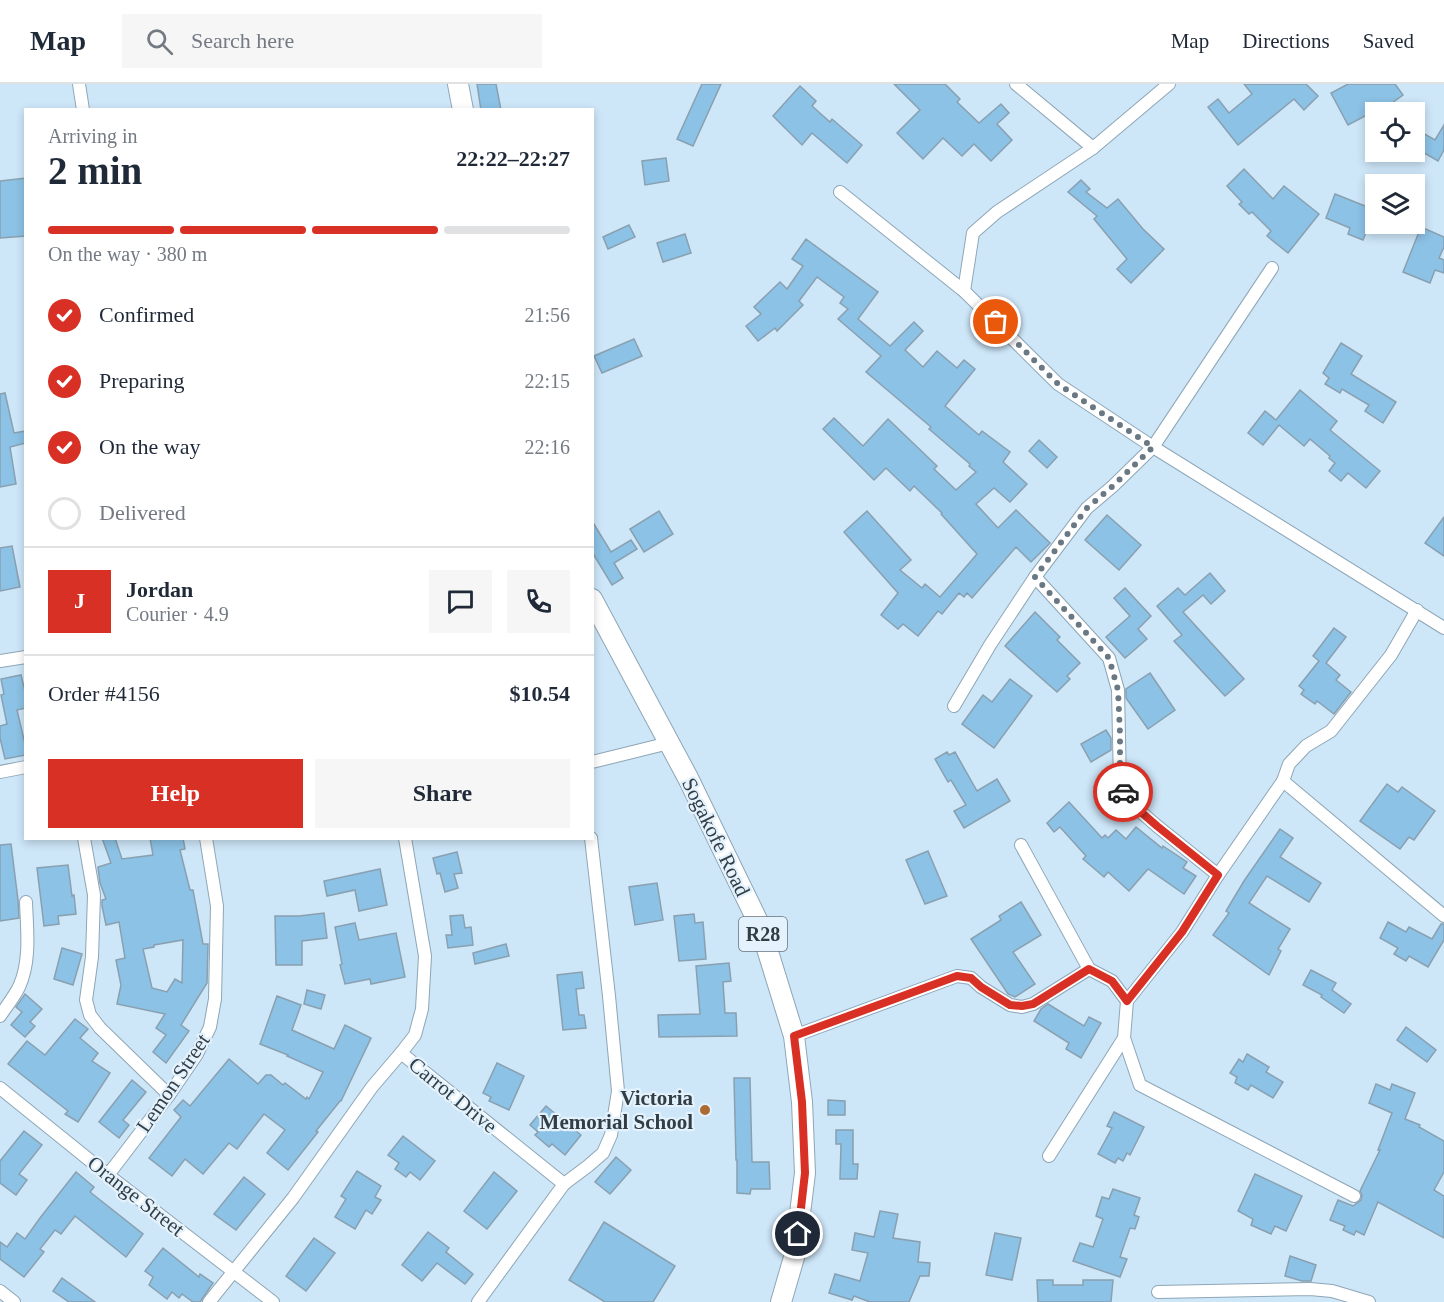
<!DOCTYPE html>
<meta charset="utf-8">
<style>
:root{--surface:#fff;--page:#f6f6f7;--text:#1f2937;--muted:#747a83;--line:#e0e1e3;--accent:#d93025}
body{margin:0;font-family:"Times New Roman",serif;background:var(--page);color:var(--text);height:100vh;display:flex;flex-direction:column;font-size:22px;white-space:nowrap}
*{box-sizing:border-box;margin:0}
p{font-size:20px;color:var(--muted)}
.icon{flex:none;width:33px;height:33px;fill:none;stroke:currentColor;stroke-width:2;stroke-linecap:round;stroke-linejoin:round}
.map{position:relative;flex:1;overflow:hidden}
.drawer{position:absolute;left:24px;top:24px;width:570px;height:732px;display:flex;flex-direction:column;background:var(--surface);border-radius:0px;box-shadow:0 3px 9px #0003}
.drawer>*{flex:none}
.fabs{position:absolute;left:1365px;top:18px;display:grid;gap:12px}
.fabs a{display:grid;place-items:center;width:60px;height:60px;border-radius:0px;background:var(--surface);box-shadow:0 3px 9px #0003;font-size:30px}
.pin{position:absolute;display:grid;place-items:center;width:51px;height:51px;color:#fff;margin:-26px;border:3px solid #fff;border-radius:50%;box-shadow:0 2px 6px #0007}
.courier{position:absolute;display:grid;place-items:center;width:60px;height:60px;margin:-30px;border:4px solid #d93025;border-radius:50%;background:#fff;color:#222;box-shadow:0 2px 8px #0007}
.headline em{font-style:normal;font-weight:700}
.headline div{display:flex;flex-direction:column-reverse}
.headline{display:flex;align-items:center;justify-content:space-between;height:102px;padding:0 24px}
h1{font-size:39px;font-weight:700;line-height:45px}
.bar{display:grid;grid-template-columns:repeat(4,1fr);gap:9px 6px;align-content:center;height:72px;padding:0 24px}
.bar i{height:8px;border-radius:4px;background:var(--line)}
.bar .current{background:var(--accent)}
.bar p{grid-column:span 4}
.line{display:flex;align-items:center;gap:15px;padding:0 24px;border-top:2px solid var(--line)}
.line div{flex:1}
.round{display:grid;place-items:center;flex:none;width:63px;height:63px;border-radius:0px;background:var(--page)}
ol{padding:0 24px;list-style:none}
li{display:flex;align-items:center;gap:18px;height:66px}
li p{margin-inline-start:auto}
li .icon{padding:6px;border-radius:50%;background:var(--accent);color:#fff;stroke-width:4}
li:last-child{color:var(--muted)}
li i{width:33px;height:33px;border:3px solid var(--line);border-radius:50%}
.primary-button{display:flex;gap:12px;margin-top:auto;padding:12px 24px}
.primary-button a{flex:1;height:69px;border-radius:0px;background:var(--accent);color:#fff;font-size:24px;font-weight:700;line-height:69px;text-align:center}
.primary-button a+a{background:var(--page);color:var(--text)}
header{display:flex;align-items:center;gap:36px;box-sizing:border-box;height:84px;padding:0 30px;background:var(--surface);border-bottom:2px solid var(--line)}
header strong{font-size:28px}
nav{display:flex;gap:33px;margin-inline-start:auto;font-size:21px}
.search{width:420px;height:54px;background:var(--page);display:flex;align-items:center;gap:15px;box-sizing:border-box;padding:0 21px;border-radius:0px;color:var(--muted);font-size:22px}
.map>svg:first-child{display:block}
.building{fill:#8cc2e5;stroke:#89a0b0;stroke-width:1.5;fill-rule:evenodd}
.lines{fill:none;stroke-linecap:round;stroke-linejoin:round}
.street-casing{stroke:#8ea6b6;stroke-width:14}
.primary-casing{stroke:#8ea6b6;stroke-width:22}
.street{stroke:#fff;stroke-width:12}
.primary{stroke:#fff;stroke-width:20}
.done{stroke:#697883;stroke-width:6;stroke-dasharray:0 10.8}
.route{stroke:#d93025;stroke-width:8}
.poi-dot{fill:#ab6a34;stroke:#e3f2fd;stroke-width:2}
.labels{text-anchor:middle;stroke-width:4.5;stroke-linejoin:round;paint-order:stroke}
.shield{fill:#e3f2fd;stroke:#68737c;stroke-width:1.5}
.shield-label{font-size:20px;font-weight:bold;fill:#333d44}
.street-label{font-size:21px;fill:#333d44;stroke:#e3f2fd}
.poi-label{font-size:21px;font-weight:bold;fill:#333d44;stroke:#e3f2fd;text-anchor:end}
</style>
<header>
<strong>Map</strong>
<div class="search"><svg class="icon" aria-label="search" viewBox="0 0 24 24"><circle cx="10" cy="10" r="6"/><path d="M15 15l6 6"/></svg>Search here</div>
<nav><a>Map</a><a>Directions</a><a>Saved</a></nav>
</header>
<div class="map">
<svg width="1444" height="1218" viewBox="0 0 1444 1218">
<rect width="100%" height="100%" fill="#cde6f8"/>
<!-- building -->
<g class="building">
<path d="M477 0H496L501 26H481Z"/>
<path d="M702 0H721L693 62 677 55Z"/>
<path d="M894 0H945L960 15 957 18 979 39 1001 20 1009 29 997 40 1012 56 991 77 974 60 962 72 943 54 923 75 897 49 920 26Z"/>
<path d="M1244 0H1306L1318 12 1304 26 1294 15 1238 61 1208 23 1218 15 1229 29 1252 10Z"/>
<path d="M1348 0H1395L1403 11 1385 24 1384 22 1348 41 1331 9Z"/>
<path d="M800 2 816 17 812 22 830 38 832 35 862 61 847 79 812 49 802 61 773 32Z"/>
<path d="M1444 41V66L1438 77 1414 63V44L1435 56Z"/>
<path d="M666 74 669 97 645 101 642 77Z"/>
<path d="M1244 85 1273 115 1284 102 1319 130 1288 169 1267 152 1271 147 1252 128 1249 130 1239 120 1242 118 1227 102Z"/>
<path d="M26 94V152L0 154V97Z"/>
<path d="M1081 96 1090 105 1086 108 1107 124 1118 115 1143 145 1164 165 1131 199 1117 185 1127 175 1094 135 1097 132 1068 108Z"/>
<path d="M1335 110 1375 126 1363 156 1348 150 1350 144 1326 134Z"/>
<path d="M629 141 635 153 608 165 603 153Z"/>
<path d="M1421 143 1444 153V163L1439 174 1444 176V189L1435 186 1430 199 1403 188Z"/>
<path d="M685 150 691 169 663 178 657 159Z"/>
<path d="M806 155 878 208 858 235 890 262 914 238 923 247 905 266 923 283 937 267 957 284 964 276 975 285 945 322 979 351 982 347 1010 368 1003 378 1027 400 1010 418 994 404 976 420 998 444 1016 426 1050 459 1031 478 1016 463 972 514 967 509 964 513 959 509 942 530 938 527 918 552 903 540 898 545 881 531 898 509 844 448 867 427 911 476 900 486 922 504 925 500 940 513 977 470 941 430 942 429 914 402 910 407 886 384 874 396 823 345 834 334 863 362 888 335 937 382 934 385 956 406 976 388 969 382 970 380 929 345 931 343 866 288 881 272 838 235 848 225 840 219 844 213 817 193 799 217 803 221 777 247 775 244 758 257 746 242 761 230 754 223 780 198 787 205 803 182 792 175Z"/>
<path d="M634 255 642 272 602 289 594 272Z"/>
<path d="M1341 259 1362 272 1351 290 1396 318 1383 339 1365 327 1369 321 1342 305 1340 309 1325 300 1329 294 1323 289Z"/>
<path d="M1300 306 1337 337 1330 346 1380 387 1366 404 1348 389 1341 397 1329 387 1335 379 1329 374 1330 372 1310 355 1304 362 1279 341 1263 361 1248 349 1265 327 1276 336Z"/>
<path d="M5 309 14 349 26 347V359L10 363 16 400 0 403V310Z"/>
<path d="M1039 356 1057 373 1047 384 1029 367Z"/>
<path d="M659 427 673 450 644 468 630 445Z"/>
<path d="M1107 431 1141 461 1119 486 1085 456Z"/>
<path d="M1444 433V472L1425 459Z"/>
<path d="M592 437 611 468 631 456 637 465 614 479 623 494 612 501 592 468Z"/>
<path d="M12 462 20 503 0 507V464Z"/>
<path d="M1210 489 1225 507 1211 520 1203 511 1183 528 1244 595 1225 612 1174 557 1182 551 1157 522 1178 504 1185 511Z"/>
<path d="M1125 504 1151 532 1138 545 1147 555 1125 574 1106 553 1130 532 1114 514Z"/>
<path d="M1035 528 1060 553 1057 556 1080 579 1067 592 1070 595 1057 608 1005 562Z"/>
<path d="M1334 544 1346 553 1326 579 1340 591 1336 596 1351 608 1334 630 1317 617 1315 620 1301 610 1304 606 1299 602 1319 577 1313 572Z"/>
<path d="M1150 589 1175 626 1148 645 1126 614V605Z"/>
<path d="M21 591 26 611V624L17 626 26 664V671L5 675 0 654V642L7 640 1 611 4 610 1 595Z"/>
<path d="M1010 595 1032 612 994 664 962 640 983 611 992 618Z"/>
<path d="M1106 646 1111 654V666L1091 678 1081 660Z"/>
<path d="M947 668 949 671 955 668 977 707 997 695 1010 717 964 744 954 727 966 721 951 696 948 698 935 675Z"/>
<path d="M1387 700 1398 708 1402 703 1435 727 1414 756 1409 753 1400 765 1360 737Z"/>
<path d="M1069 718 1102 754 1105 751 1108 754 1116 746 1126 755 1136 743 1162 764 1163 762 1187 778 1183 784 1196 792 1184 810 1148 785 1129 807 1108 788 1104 793 1083 775 1086 772 1060 743 1054 748 1047 739Z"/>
<path d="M1280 745 1293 754 1280 773 1321 799 1309 818 1267 792 1249 819 1290 845 1278 865 1281 867 1269 891 1213 851 1229 829 1226 827 1244 797Z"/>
<path d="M102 754H115L122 775 153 771 150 754H183L185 765 180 766 190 806H193L203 860H208L207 899 181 941 189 947 166 979 153 968 166 951 156 944 165 930 117 920 121 901 116 876 125 874 119 838 106 841 102 822V816L106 815 100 799 98 783 111 779ZM183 856 182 899 175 895 167 908 152 904 143 865 154 863V861Z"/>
<path d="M11 760 18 816 19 834 0 837V761Z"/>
<path d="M928 767 947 812 925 820 906 776Z"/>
<path d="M457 768 462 789 454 790 458 804 445 808 440 789 437 790 433 774Z"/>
<path d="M68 781 72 812 74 811 76 830 58 832 59 840 44 842 37 784Z"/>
<path d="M380 785 387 821 359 827 355 806 327 812 324 797Z"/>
<path d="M657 799 663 836 635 841 629 803Z"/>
<path d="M1021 818 1041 851 1013 868 1035 900 1015 913 1008 910 971 855 1001 836 999 832Z"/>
<path d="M324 829 327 854 302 857V881H276L275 832H299Z"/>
<path d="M694 830 695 839 703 838 706 875 679 877 674 832Z"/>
<path d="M463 831 465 844 471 843 473 861 448 864 446 851H452L450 832Z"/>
<path d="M1388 838 1406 848 1409 843 1432 855 1441 840H1444V856L1428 883 1409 872 1406 877 1394 870 1398 864 1380 854Z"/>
<path d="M355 839 359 856 396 849 405 893 371 900 370 895 345 900 340 881 342 880 335 843Z"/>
<path d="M506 860 509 872 475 880 473 869Z"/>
<path d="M62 864 82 870 73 901 54 895Z"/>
<path d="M729 879 731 897 723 898 725 929H736L737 952 659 953 658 931 700 930 696 882Z"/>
<path d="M1311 886 1336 899 1332 906 1351 920 1344 929 1321 913 1322 911 1303 901Z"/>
<path d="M582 888 584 904 576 905 579 931H584L586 944 563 946 557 891Z"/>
<path d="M307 906 325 911 321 925 304 920Z"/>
<path d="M25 910 42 925 30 938 35 942 25 953 11 941 22 928 16 923Z"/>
<path d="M277 912 301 921 292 946 334 965 345 941 371 954 341 1017H340L316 1047 318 1048 288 1086 267 1069 285 1046 264 1030 237 1065 229 1059 203 1090 185 1075 172 1092 149 1074 181 1033 174 1026 183 1016 190 1022 229 975 258 1000 266 991H271L283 1001 285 999 306 1015 307 1013 309 1015 323 988 287 972 288 971 260 960Z"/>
<path d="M1048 920 1084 942 1089 933 1101 939 1081 974 1066 965 1069 959 1034 937 1041 925Z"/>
<path d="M75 935 88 945 80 954 98 969 92 977 110 989 78 1038 65 1030 68 1027 8 980 27 957 45 971Z"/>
<path d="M1406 943 1436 966 1427 978 1397 956Z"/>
<path d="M1247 970 1269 983 1266 988 1283 998 1273 1014 1251 1001 1248 1006 1235 999 1237 993 1230 989 1239 975 1243 978Z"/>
<path d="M497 979 524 992 509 1026 489 1017 491 1013 483 1009Z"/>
<path d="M734 994H750L752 1078H769L770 1105H751L750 1110 737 1109V1076H736Z"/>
<path d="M132 996 146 1008 123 1036 129 1041 119 1054 99 1038Z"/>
<path d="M1376 1000 1390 1006 1392 1000 1415 1009 1405 1035 1420 1041 1419 1043 1444 1057V1088L1434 1106 1444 1112V1154L1378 1118 1364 1151 1356 1147 1354 1151 1343 1146 1345 1142 1330 1136 1338 1116 1353 1122 1361 1116 1362 1111 1360 1107 1380 1066H1378L1392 1029 1369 1019Z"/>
<path d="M828 1016 845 1017V1031H828Z"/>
<path d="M546 1022 581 1051 565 1071 552 1060 549 1063 535 1051 538 1048 530 1041Z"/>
<path d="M1114 1028 1144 1043 1130 1071 1127 1069 1123 1077 1118 1074 1115 1079 1098 1070 1112 1044 1107 1042Z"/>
<path d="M836 1046H853V1080H858L857 1095H840L841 1060H836Z"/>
<path d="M24 1047 42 1061 19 1090 27 1096 16 1111 0 1099V1077Z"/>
<path d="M403 1052 435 1077 420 1096 410 1088 406 1093 395 1085 399 1079 388 1071Z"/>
<path d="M616 1073 631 1086 610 1110 595 1098Z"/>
<path d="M357 1087 381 1102 375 1113 381 1116 372 1130 366 1126 355 1145 335 1133 346 1115 341 1112Z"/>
<path d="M76 1088 94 1103 90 1108 143 1150 126 1173 75 1132 61 1150 55 1146 40 1165 44 1168 24 1193 0 1175V1158L7 1163 17 1149 25 1155 40 1134Z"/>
<path d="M494 1088 517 1107 487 1145 464 1127Z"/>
<path d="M1255 1090 1302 1112 1286 1147 1275 1142 1271 1150 1251 1141 1253 1135 1238 1127Z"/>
<path d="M244 1093 265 1110 236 1146 214 1130Z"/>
<path d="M1113 1105 1140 1114 1134 1131 1139 1133 1135 1145 1130 1144 1120 1173 1127 1175 1120 1193 1073 1177 1080 1159 1093 1163 1103 1135 1096 1132 1102 1113 1109 1115Z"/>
<path d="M880 1127 898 1130 893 1154 920 1158 918 1178 930 1179 929 1192H920L909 1218H870L854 1212 852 1216 829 1209 835 1190 860 1197 868 1169 852 1166 855 1149 874 1153Z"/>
<path d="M604 1138 675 1182 653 1218H605L569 1196Z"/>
<path d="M428 1148 449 1164 446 1168 473 1190 465 1200 437 1179 422 1197 402 1181Z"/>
<path d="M995 1149 1021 1154 1012 1196 986 1191Z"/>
<path d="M314 1154 335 1169 306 1207 286 1192Z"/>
<path d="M163 1164 199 1193 200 1190 213 1199 200 1218H193L182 1210 179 1214 172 1208 167 1215 149 1201 153 1193 145 1187Z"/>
<path d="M1290 1172 1316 1181 1311 1197H1302L1285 1192Z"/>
<path d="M62 1194 95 1218H69L53 1207Z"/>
<path d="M1037 1196H1053V1201H1083V1196H1113L1111 1218H1038Z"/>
</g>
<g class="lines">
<defs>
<g id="street">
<path d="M79 0 83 26"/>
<path d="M1016 0 1093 64"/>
<path d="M840 108 964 207 1058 300 1153 363 1444 544"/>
<path d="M964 207 973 149 997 128 1093 64 1169 0"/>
<path d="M1035 493 1109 574 1118 606 1120 700 1126 715 1157 742 1218 791"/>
<path d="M0 577 26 573"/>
<path d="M954 622 990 561 1035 493 1087 424 1113 402 1153 363 1272 184"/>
<path d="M592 678 669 659"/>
<path d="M0 688 26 683"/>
<path d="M1283 697 1444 832"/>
<path d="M84 754 94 811 92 873 86 916 90 931 100 944 169 1011"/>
<path d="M405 754 425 872 422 925 415 951 401 969 564 1100 478 1218"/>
<path d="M1021 761 1089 885"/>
<path d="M0 932C6 923 14 913 19 903 31 877 27 846 26 818"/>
<path d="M794 952 957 892 971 894 981 903 1010 921 1022 923 1033 920 1089 885 1112 897 1127 917 1182 848 1218 791 1283 697 1289 680 1306 662 1331 647 1391 571 1417 526"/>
<path d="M1124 954 1140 1001 1354 1112"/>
<path d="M0 1004 108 1091 273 1218"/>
<path d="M1049 1072 1124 954 1127 917"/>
<path d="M108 1091 169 1011 197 970 210 943 215 915 217 822 206 754"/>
<path d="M564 1100 588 1082 603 1069 611 1051 618 1007 609 912 591 754"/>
<path d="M0 1207 14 1218"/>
<path d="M1158 1208 1310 1205 1332 1207 1369 1218"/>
<path d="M209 1218 293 1114 372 1003 401 969"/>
</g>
<g id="primary">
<path d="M458 0 463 26"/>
<path d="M592 515 688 694 760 842 794 952 802 1018 805 1089 795 1170 781 1218"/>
</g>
</defs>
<!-- street casing -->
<use href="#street" class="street-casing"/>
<!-- primary casing -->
<use href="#primary" class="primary-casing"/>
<!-- street -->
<use href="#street" class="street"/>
<!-- primary -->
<use href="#primary" class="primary"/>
</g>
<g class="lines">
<!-- done -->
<path class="done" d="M996 238 1058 300 1153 363 1113 402 1087 424 1035 493 1109 574 1118 606 1120 650V700L1123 708"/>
<!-- route -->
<path class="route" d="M798 1150 805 1089 802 1018 794 952 957 892 971 894 981 903 1010 921 1022 922 1033 920 1089 885 1112 897 1127 917 1182 848 1218 791 1157 742 1126 715 1123 708"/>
</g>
<!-- markers -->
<circle class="poi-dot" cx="705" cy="1026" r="6"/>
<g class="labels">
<!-- shield labels -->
<rect class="shield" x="739" y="833" width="48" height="34" rx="4.5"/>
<g class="shield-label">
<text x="763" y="857">R28</text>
</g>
<!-- street labels -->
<g class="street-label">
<text transform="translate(716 753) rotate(64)" y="7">Sogakofe Road</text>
<text transform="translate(173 999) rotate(-56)" y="7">Lemon Street</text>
<text transform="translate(453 1011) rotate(39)" y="7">Carrot Drive</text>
<text transform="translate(136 1112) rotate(38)" y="7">Orange Street</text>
</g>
<!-- poi labels -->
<g class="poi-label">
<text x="693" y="1021">Victoria<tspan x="693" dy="24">Memorial School</tspan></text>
</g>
</g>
</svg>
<div class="fabs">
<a><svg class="icon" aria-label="locate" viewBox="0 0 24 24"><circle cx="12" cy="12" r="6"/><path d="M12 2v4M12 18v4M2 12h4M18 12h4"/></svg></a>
<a><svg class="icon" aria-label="layers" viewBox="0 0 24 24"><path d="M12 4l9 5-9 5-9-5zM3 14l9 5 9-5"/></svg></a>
</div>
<div class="pin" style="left:996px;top:238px;background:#ea580c"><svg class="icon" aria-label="bag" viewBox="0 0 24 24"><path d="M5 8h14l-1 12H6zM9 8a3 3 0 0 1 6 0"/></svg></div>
<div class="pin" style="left:798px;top:1150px;background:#1f2937"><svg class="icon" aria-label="home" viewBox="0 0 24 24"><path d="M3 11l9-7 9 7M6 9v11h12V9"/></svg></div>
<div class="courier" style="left:1123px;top:708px"><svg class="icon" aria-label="car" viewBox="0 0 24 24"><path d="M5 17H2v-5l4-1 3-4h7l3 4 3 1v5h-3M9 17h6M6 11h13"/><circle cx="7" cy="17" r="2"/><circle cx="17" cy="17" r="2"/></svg></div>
<section class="drawer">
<div class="headline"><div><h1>2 min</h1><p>Arriving in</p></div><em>22:22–22:27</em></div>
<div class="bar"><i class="current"></i><i class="current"></i><i class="current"></i><i></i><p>On the way · 380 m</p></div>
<ol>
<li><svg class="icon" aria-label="check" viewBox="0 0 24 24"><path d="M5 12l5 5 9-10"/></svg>Confirmed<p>21:56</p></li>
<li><svg class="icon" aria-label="check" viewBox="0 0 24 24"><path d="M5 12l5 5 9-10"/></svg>Preparing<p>22:15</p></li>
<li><svg class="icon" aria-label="check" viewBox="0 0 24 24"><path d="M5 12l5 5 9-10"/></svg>On the way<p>22:16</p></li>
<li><i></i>Delivered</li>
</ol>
<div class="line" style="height:108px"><b class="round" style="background:var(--accent);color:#fff">J</b><div><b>Jordan</b><p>Courier · 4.9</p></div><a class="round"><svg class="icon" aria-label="chat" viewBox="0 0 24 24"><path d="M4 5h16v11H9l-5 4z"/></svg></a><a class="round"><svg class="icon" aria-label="phone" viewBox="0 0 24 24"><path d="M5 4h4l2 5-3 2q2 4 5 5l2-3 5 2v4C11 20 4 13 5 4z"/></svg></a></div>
<div class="line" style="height:78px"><div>Order #4156</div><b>$10.54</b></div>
<div class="primary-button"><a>Help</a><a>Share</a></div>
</section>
</div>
